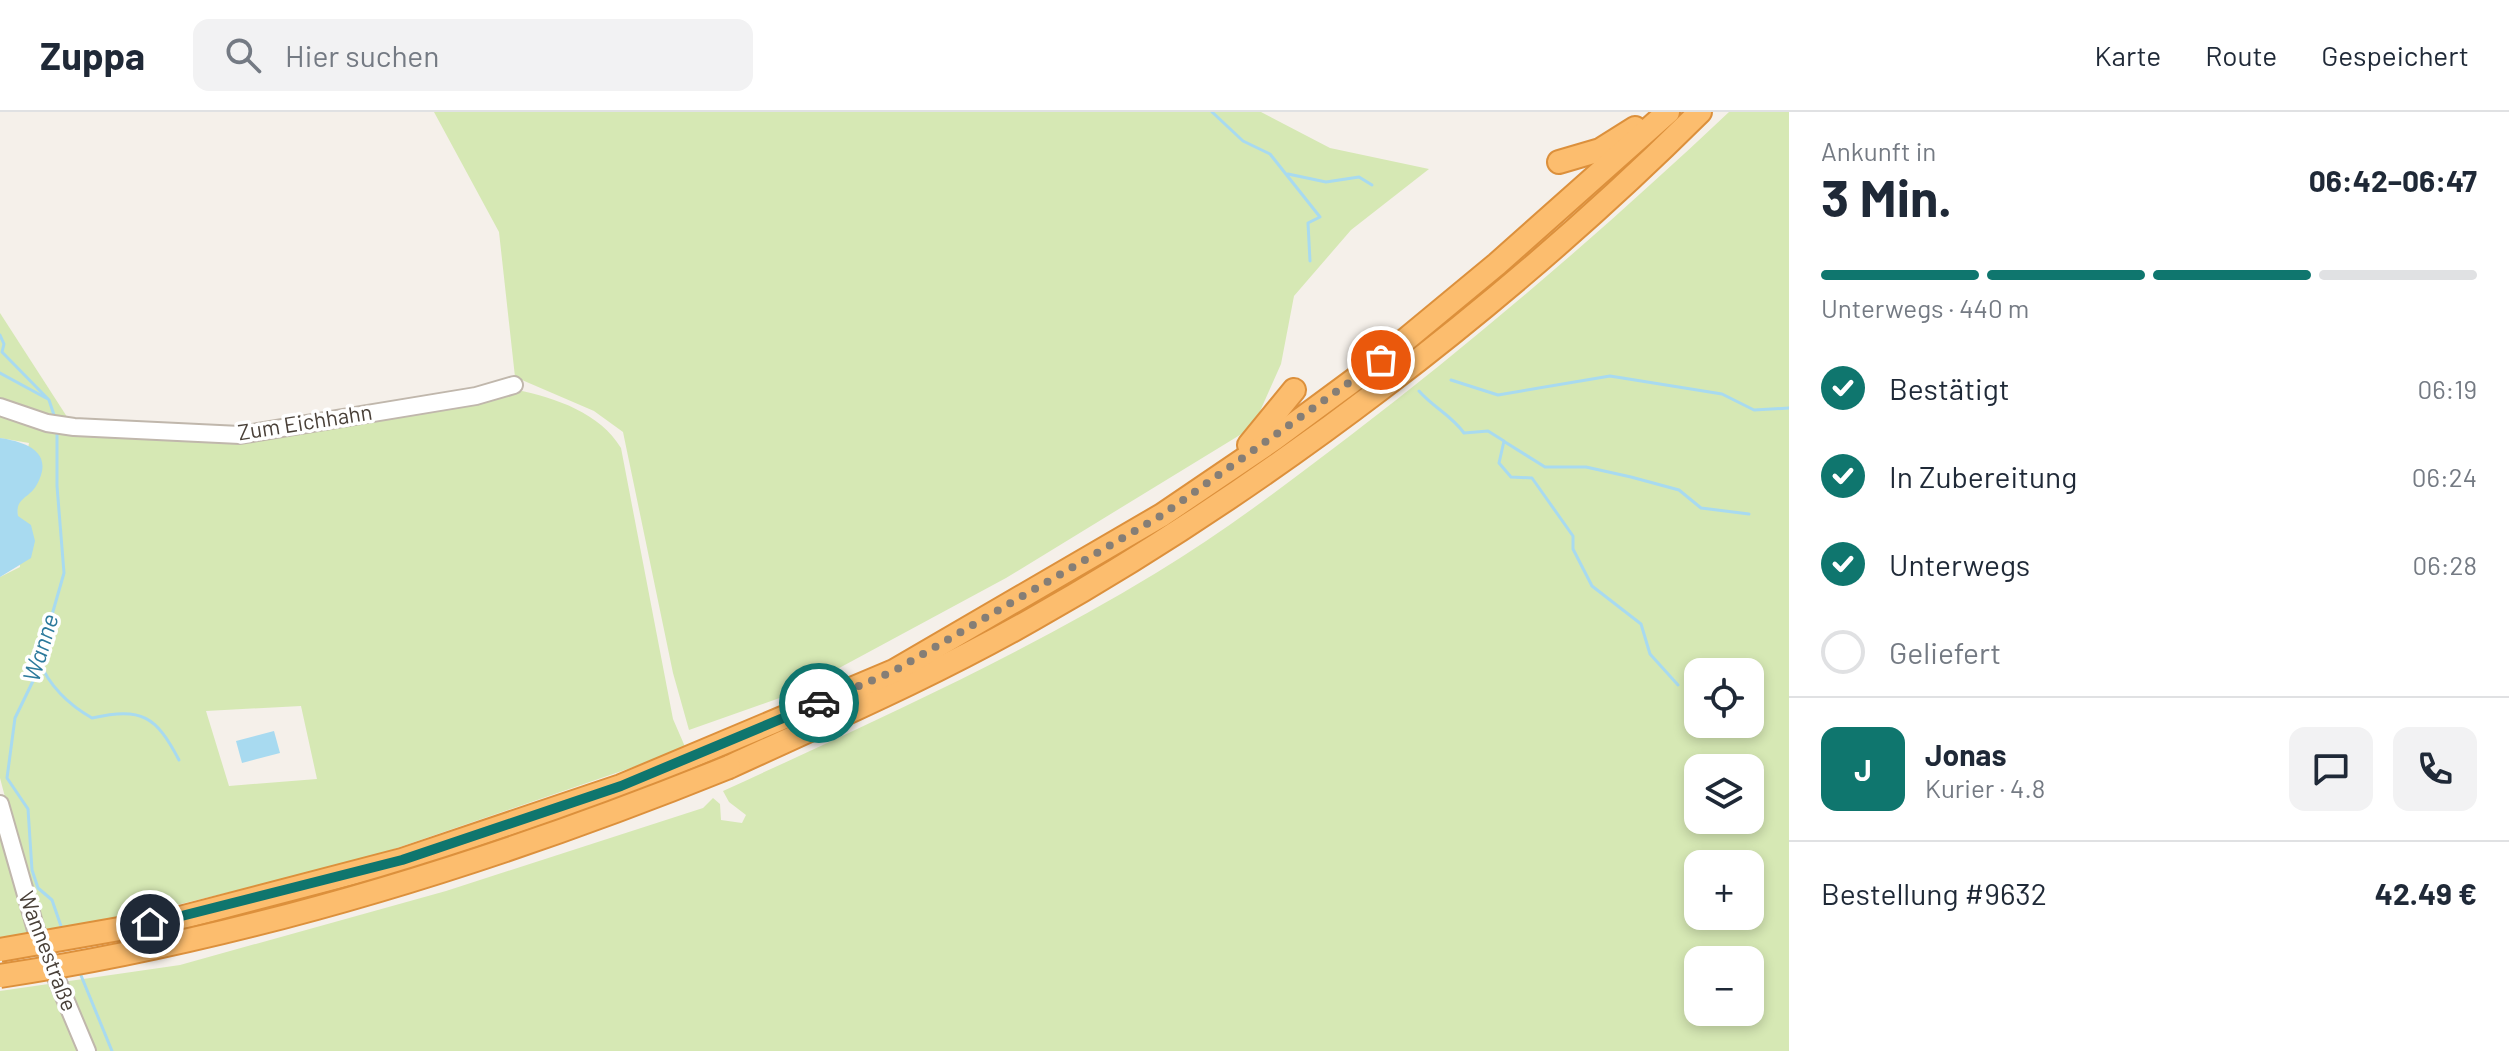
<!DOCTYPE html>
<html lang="de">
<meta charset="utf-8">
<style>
:root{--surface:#fff;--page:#f2f2f3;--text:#1f2937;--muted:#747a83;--line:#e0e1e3;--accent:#0f766e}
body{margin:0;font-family:Barlow,sans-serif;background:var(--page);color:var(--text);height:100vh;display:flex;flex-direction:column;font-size:30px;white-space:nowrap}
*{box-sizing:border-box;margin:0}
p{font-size:26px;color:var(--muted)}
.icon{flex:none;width:44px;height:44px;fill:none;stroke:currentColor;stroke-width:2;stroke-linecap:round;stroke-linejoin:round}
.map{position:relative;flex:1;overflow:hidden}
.drawer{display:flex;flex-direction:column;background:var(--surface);width:720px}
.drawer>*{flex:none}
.buttons{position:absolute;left:1684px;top:546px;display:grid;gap:16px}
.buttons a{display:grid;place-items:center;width:80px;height:80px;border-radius:16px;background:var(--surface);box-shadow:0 4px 12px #0003;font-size:40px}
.pin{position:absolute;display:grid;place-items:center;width:68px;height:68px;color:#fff;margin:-34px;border:4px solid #fff;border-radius:50%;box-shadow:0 2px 8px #0007}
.courier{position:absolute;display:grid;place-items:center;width:80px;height:80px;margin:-40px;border:6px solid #0f766e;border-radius:50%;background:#fff;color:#222;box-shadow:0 2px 10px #0007}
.headline em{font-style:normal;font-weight:700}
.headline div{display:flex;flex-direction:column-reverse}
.headline{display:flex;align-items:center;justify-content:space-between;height:136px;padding:0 32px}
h1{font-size:52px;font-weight:700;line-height:60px}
.bar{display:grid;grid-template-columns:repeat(4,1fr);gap:12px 8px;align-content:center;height:96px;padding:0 32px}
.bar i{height:10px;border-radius:6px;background:var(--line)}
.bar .selected{background:var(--accent)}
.bar p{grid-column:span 4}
.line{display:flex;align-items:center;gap:20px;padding:0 32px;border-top:2px solid var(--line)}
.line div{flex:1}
.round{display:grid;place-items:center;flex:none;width:84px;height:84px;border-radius:16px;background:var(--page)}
ol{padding:0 32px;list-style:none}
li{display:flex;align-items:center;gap:24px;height:88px}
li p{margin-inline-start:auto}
li .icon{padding:8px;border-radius:50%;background:var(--accent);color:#fff;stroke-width:4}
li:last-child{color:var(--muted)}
li i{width:44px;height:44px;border:4px solid var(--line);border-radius:50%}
header{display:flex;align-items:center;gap:48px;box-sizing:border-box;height:112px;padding:0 40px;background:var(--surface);border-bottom:2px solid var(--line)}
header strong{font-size:38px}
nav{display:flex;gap:44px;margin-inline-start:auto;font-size:28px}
.search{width:560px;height:72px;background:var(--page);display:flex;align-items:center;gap:20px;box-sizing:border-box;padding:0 28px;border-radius:16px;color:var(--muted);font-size:30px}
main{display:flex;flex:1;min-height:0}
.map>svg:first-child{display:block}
.green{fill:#d6e8b4;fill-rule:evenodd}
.water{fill:#a8daf0}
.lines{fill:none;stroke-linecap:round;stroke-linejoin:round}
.stream{stroke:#a8daf0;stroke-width:3}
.minor-casing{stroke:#c0b7ac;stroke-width:20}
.highway-casing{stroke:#dc903c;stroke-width:26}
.minor{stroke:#fff;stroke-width:16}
.highway{stroke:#fcbd6e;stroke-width:22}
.highway-bridge-casing{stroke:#dc903c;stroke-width:26;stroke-linecap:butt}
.highway-bridge{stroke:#fcbd6e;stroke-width:22}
.done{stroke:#857e76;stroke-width:8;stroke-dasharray:0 14.4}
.route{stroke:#0f766e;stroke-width:10}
.labels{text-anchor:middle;stroke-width:7;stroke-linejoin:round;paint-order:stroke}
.street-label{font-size:22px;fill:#494038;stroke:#fff}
.water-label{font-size:24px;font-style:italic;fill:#2c7a9c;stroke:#fff}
</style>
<header>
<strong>Zuppa</strong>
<div class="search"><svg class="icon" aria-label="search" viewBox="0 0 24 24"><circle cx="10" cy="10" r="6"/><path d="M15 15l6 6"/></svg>Hier suchen</div>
<nav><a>Karte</a><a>Route</a><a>Gespeichert</a></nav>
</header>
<main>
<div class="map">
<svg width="1789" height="939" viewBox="0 0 1789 939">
<rect width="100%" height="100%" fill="#f5f0ea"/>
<!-- green -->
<g class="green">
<path d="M434 0H1261L1330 36 1429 57 1351 118 1294 184 1281 252 1253 315 1006 466 791 582 689 618 673 561 623 320 594 299 515 265 499 120Z"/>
<path d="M1729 0H1789V939H0V879L180 853 446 779 703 696 713 686 720 692 721 708 742 711 746 703 729 690 723 679C869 612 1018 545 1156 461 1224 420 1288 371 1351 323 1483 222 1608 114 1729 0ZM1698 560H1750V612H1698ZM1698 656H1750V708H1698ZM1698 752H1750V804H1698ZM1698 848H1750V900H1698Z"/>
<path d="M0 201 71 311 0 291Z"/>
<path d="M517 278C556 286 600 301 621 336L673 607 686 637 362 748 127 805 40 818 0 666V465L20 455 17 396 29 331 0 326V298L13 304 241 327ZM301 594 317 667 229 674 206 599Z"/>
<path d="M0 719 32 821 0 825Z"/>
</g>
<!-- water -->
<g class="water">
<path d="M0 326C26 330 56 340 36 374 28 387 15 386 18 404L31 413 35 429 31 446 0 465Z"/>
<path d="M274 619 280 641 242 651 236 629Z"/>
</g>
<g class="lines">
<!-- stream -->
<g class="stream">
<path d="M1212 0 1243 29 1270 42 1320 105 1308 111 1310 149"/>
<path d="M1288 62 1326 70 1359 65 1372 73"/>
<path d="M0 223 4 232 2 240 49 288 55 306"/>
<path d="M0 261 46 286"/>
<path d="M1451 268 1498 283 1610 264 1722 282 1754 298 1789 296"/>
<path d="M1419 279C1434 296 1451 303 1464 321L1488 319 1504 329 1499 351 1511 365 1532 366 1573 424V437L1592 474 1641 512 1650 542 1678 573"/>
<path d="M57 318V374L64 461 33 569 15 606 7 666 28 697 32 758 38 776 52 788 62 817"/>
<path d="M1505 330 1545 355H1586L1631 365 1679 378 1701 396 1749 402"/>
<path d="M39 548C48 573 69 593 92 606 142 595 156 604 179 648"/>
<path d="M80 861 112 939"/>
</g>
<defs>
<g id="minor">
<path d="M0 295 47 311 74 315 240 323 476 284 514 273"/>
<path d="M0 692 36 818 87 939"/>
</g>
<g id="highway">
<path d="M1559 50 1600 38 1635 16"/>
<path d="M1249 333 1294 278"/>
<path d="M729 655C831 608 935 563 1033 507 1269 374 1508 191 1700 0"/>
<path d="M176 807 402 748 621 674 894 559 1162 403 1274 327 1381 248 1497 152 1668 0"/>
</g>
</defs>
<!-- minor casing -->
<use href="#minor" class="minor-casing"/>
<!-- highway casing -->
<use href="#highway" class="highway-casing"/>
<!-- minor -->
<use href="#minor" class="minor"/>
<!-- highway -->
<use href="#highway" class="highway"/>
<defs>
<g id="highway-bridge">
<path d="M0 838 176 807"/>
<path d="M0 864C251 826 494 750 729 655"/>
</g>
</defs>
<!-- highway-bridge casing -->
<use href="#highway-bridge" class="highway-bridge-casing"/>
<!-- highway-bridge -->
<use href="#highway-bridge" class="highway-bridge"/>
</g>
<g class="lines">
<!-- done -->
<path class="done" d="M819 591 894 559 1162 403 1381 248"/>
<!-- route -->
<path class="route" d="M150 812 402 748 621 674 819 591"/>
</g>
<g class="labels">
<!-- street labels -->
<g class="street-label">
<text transform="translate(305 310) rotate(-9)" y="8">Zum Eichhahn</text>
<text transform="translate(48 839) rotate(69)" y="8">Wannestraße</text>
</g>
<!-- water labels -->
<g class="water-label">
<text transform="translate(41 536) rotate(-73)" y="8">Wanne</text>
</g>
</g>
</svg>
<div class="buttons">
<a><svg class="icon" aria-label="locate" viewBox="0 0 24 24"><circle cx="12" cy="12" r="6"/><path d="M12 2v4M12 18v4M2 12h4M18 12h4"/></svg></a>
<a><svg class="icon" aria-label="layers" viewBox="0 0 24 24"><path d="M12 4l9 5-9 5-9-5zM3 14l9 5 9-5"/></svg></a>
<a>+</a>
<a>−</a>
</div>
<div class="pin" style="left:1381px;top:248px;background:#ea580c"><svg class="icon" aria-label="bag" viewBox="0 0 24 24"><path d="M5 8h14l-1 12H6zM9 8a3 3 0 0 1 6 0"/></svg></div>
<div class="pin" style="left:150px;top:812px;background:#1f2937"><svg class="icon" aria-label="home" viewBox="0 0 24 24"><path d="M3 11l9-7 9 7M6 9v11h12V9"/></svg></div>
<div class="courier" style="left:819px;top:591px"><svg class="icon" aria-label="car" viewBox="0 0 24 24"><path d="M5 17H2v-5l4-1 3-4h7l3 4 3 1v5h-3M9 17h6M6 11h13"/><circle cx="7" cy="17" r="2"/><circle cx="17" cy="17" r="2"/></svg></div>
</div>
<section class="drawer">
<div class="headline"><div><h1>3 Min.</h1><p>Ankunft in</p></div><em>06:42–06:47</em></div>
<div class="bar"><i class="selected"></i><i class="selected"></i><i class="selected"></i><i></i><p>Unterwegs · 440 m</p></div>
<ol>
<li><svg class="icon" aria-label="check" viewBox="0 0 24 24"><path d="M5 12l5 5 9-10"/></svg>Bestätigt<p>06:19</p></li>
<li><svg class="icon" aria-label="check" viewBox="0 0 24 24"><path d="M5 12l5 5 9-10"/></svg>In Zubereitung<p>06:24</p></li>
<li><svg class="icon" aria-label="check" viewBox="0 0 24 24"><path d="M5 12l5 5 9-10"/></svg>Unterwegs<p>06:28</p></li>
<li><i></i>Geliefert</li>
</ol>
<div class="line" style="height:144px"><b class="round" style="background:var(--accent);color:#fff">J</b><div><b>Jonas</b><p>Kurier · 4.8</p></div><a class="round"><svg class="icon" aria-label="chat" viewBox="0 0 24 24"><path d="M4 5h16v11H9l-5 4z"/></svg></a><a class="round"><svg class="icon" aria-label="phone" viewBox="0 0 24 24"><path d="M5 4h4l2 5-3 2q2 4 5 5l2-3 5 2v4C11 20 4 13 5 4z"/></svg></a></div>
<div class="line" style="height:104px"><div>Bestellung #9632</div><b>42.49 €</b></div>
</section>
</main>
